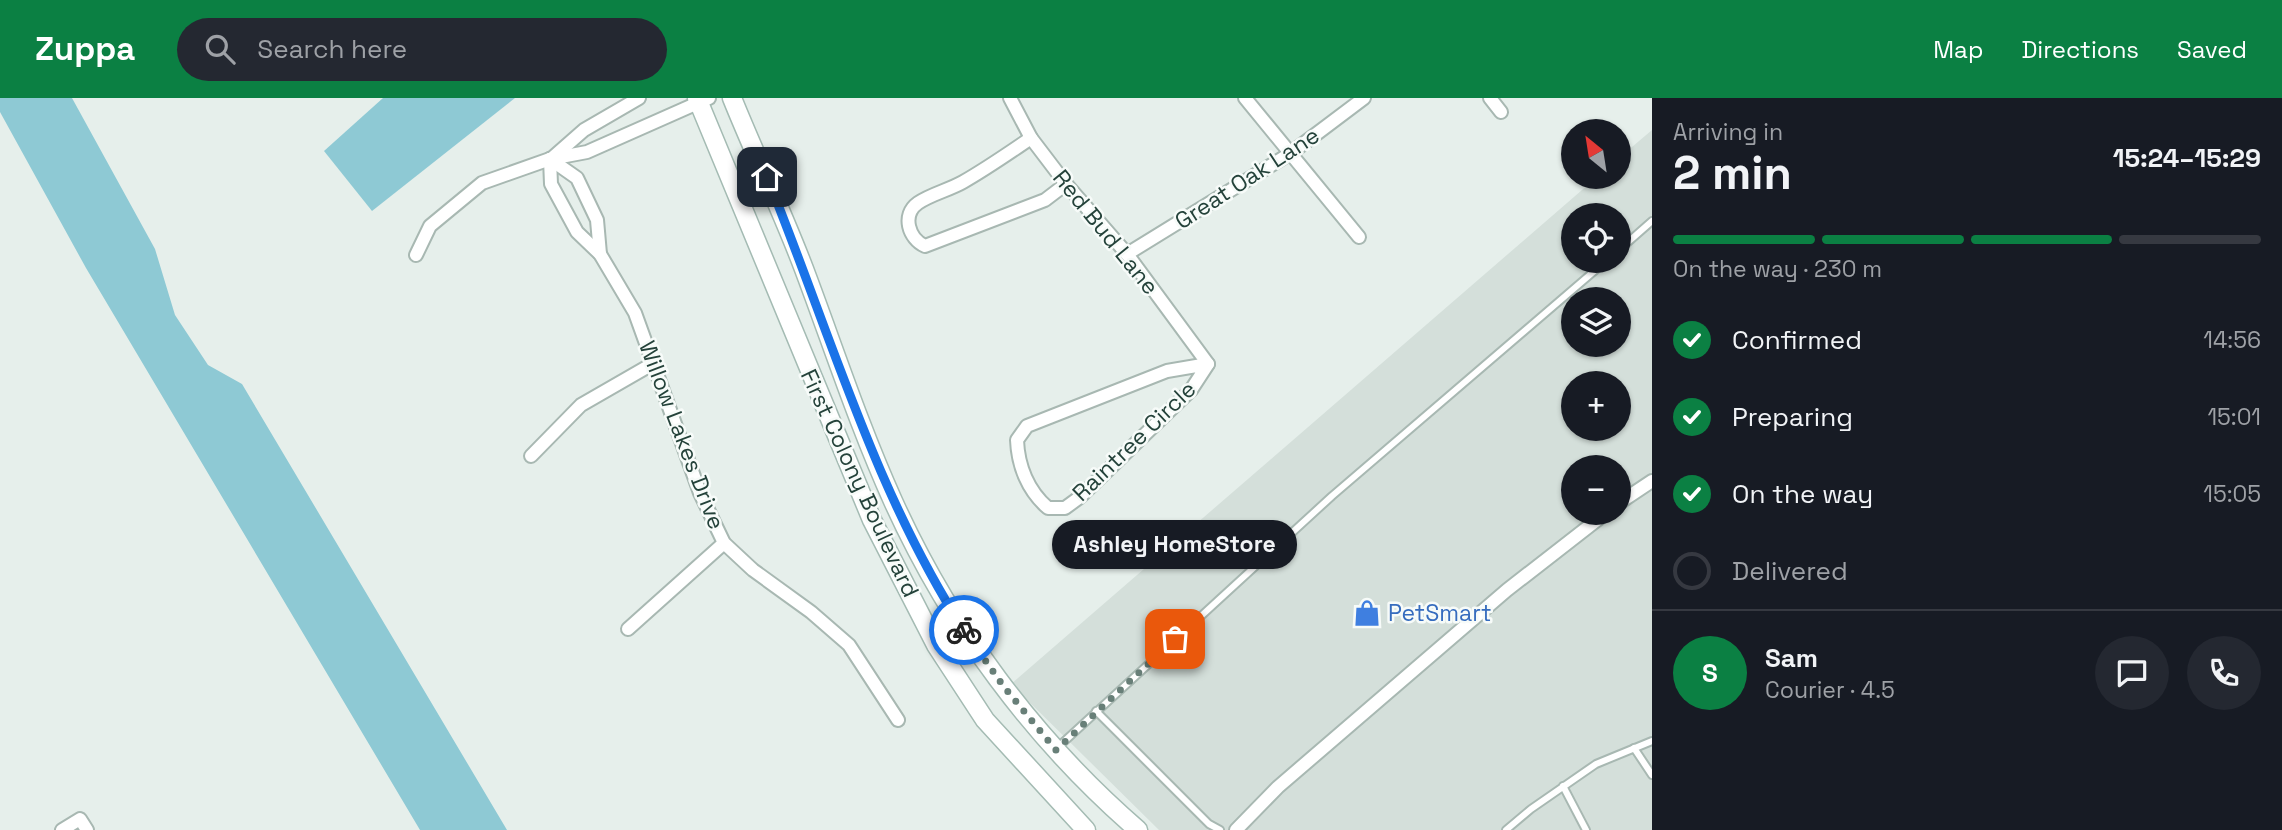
<!DOCTYPE html>
<meta charset="utf-8">
<style>
:root{--surface:#171b24;--page:#242831;--text:#f1f3f6;--muted:#9ea1a6;--line:#363941;--accent:#0b8043}
body{margin:0;font-family:"Space Grotesk",sans-serif;background:var(--page);color:var(--text);height:100vh;display:flex;flex-direction:column;font-size:26px;white-space:nowrap}
*{box-sizing:border-box;margin:0}
p{font-size:23px;color:var(--muted)}
.icon{flex:none;width:38px;height:38px;fill:none;stroke:currentColor;stroke-width:2;stroke-linecap:round;stroke-linejoin:round}
.map{position:relative;flex:1;overflow:hidden}
.details{display:flex;flex-direction:column;background:var(--surface);width:630px}
.details>*{flex:none}
.needle{width:46px;rotate:330deg}
.fabs{position:absolute;left:1561px;top:21px;display:grid;gap:14px}
.fabs a{display:grid;place-items:center;width:70px;height:70px;border-radius:50%;background:var(--surface);box-shadow:0 2px 5px #0004;font-size:35px}
.pin{position:absolute;display:grid;place-items:center;width:60px;height:60px;color:#fff;margin:-30px;border-radius:14px;box-shadow:0 4px 10px #0006}
.courier{position:absolute;display:grid;place-items:center;width:70px;height:70px;margin:-35px;border:5px solid #1a73e8;border-radius:50%;background:#fff;color:#222;box-shadow:0 2px 9px #0007}
.bubble{position:absolute;height:49px;border-radius:24px;background:var(--surface);box-shadow:0 2px 5px #0004;font-size:23px;font-weight:700;line-height:49px;text-align:center}
.summary em{font-style:normal;font-weight:700}
.summary div{display:flex;flex-direction:column-reverse}
.summary{display:flex;align-items:center;justify-content:space-between;height:119px;padding:0 21px}
h1{font-size:46px;font-weight:700;line-height:52px}
.bar{display:grid;grid-template-columns:repeat(4,1fr);gap:10px 7px;align-content:center;height:84px;padding:0 21px}
.bar i{height:9px;border-radius:5px;background:var(--line)}
.bar .selected{background:var(--accent)}
.bar p{grid-column:span 4}
.line{display:flex;align-items:center;gap:18px;padding:0 21px;border-top:2px solid var(--line)}
.line div{flex:1}
.round{display:grid;place-items:center;flex:none;width:74px;height:74px;border-radius:37px;background:var(--page)}
ol{padding:0 21px;list-style:none}
li{display:flex;align-items:center;gap:21px;height:77px}
li p{margin-inline-start:auto}
li .icon{padding:7px;border-radius:50%;background:var(--accent);color:#fff;stroke-width:4}
li:last-child{color:var(--muted)}
li i{width:38px;height:38px;border:4px solid var(--line);border-radius:50%}
header{display:flex;align-items:center;gap:42px;box-sizing:border-box;height:98px;padding:0 35px;background:var(--accent);color:#fff}
header strong{font-size:33px}
nav{display:flex;gap:38px;margin-inline-start:auto;font-size:24px}
.search{width:490px;height:63px;background:var(--page);display:flex;align-items:center;gap:18px;box-sizing:border-box;padding:0 24px;border-radius:38px;color:var(--muted);font-size:26px}
main{display:flex;flex:1;min-height:0}
.map>svg:first-child{display:block}
.built{fill:#d4dfda;fill-rule:evenodd}
.water{fill:#8ec9d4}
.lines{fill:none;stroke-linecap:round;stroke-linejoin:round}
.lane-casing{stroke:#a8b8b2;stroke-width:10}
.street-casing{stroke:#a8b8b2;stroke-width:16}
.secondary-casing{stroke:#a4bbb3;stroke-width:21}
.lane{stroke:#fff;stroke-width:6}
.street{stroke:#fff;stroke-width:12}
.secondary{stroke:#fff;stroke-width:18}
.done{stroke:#687f78;stroke-width:7;stroke-dasharray:0 12.6}
.route{stroke:#1a73e8;stroke-width:9}
.labels{text-anchor:middle;stroke-width:5;stroke-linejoin:round;paint-order:stroke}
.street-label{font-size:23px;fill:#24423a;stroke:#f7fbf9}
.shop-label{font-size:23px;fill:#366cbe;stroke:#f7fbf9;text-anchor:start}
</style>
<header>
<strong>Zuppa</strong>
<div class="search"><svg class="icon" aria-label="search" viewBox="0 0 24 24"><circle cx="10" cy="10" r="6"/><path d="M15 15l6 6"/></svg>Search here</div>
<nav><a>Map</a><a>Directions</a><a>Saved</a></nav>
</header>
<main>
<div class="map">
<svg width="1652" height="732" viewBox="0 0 1652 732">
<rect width="100%" height="100%" fill="#e6efeb"/>
<!-- built -->
<path class="built" d="M1652 32V732H1159L1011 586 1597 79H1619V60ZM1573 117H1619V163H1573ZM1573 201H1619V247H1573ZM1573 285H1619V331H1573ZM1573 369H1619V415H1573Z"/>
<!-- water -->
<g class="water">
<path d="M0 0H72L155 151 175 217 208 267 242 286 507 732H420L86 170 0 14Z"/>
<path d="M383 0H515L372 113 324 53Z"/>
</g>
<g class="lines">
<defs>
<g id="lane">
<path d="M1619 152 1652 123"/>
<path d="M1096 613 1209 726 1220 732"/>
<path d="M1057 650 1332 398 1606 163"/>
<path d="M1634 650 1652 677"/>
<path d="M1563 688 1586 732"/>
<path d="M1506 732 1531 711 1596 666 1652 643"/>
</g>
<g id="street">
<path d="M1010 0 1031 40 1066 86 1127 156 1208 266"/>
<path d="M1245 0 1359 139"/>
<path d="M1490 0 1501 14"/>
<path d="M1031 40C1009 55 986 71 963 84 949 92 931 96 918 105 901 117 909 141 925 148L1045 102 1066 86"/>
<path d="M550 61 551 86 577 134 600 156 635 215 700 395 724 445 753 472 811 514 849 547 898 622"/>
<path d="M550 61 577 80 597 122 600 156"/>
<path d="M551 61 584 32 639 0"/>
<path d="M1127 156 1291 55 1364 0"/>
<path d="M416 157 430 128 482 85 550 61 587 54 709 0"/>
<path d="M1208 266 1191 292 1080 399 1065 410H1048C1028 393 1018 368 1017 342L1027 328 1167 273Z"/>
<path d="M531 358 581 307 654 265"/>
<path d="M1619 405 1652 383"/>
<path d="M628 531 724 445"/>
<path d="M62 732 80 721 87 732"/>
<path d="M1236 732 1278 689 1507 492 1606 415"/>
</g>
<g id="secondary">
<path d="M697 0 872 422 936 547 985 622 1086 732"/>
<path d="M732 0C755 57 782 113 804 171 833 248 859 328 893 403 950 529 1034 642 1138 732"/>
</g>
</defs>
<!-- lane casing -->
<use href="#lane" class="lane-casing"/>
<!-- street casing -->
<use href="#street" class="street-casing"/>
<!-- secondary casing -->
<use href="#secondary" class="secondary-casing"/>
<!-- lane -->
<use href="#lane" class="lane"/>
<!-- street -->
<use href="#street" class="street"/>
<!-- secondary -->
<use href="#secondary" class="secondary"/>
</g>
<g class="lines">
<!-- done -->
<path class="done" d="M964 532 1004 589 1056 652 1175 541"/>
<!-- route -->
<path class="route" d="M767 79C829 231 874 393 964 532"/>
</g>
<!-- icons -->
<defs>
<symbol id="shop-bare" viewBox="-9 -9 18 18"><path d="M-5-2.5h2.3a2.7 3.5 0 0 1 5.4 0H5L5.5 6h-11ZM-1.5-2.5h3a1.5 2.3 0 0 0-3 0Z" fill="#3f7fe0" stroke="#f7fbf9" stroke-width="2.5" paint-order="stroke"/></symbol>
</defs>
<g fill-rule="evenodd">
<use href="#shop-bare" x="1348" y="496" width="38" height="38"/>
</g>
<g class="labels">
<!-- street labels -->
<g class="street-label">
<text transform="translate(1247 80) rotate(-33)" y="8">Great Oak Lane</text>
<text transform="translate(1106 134) rotate(51)" y="8">Red Bud Lane</text>
<text transform="translate(682 337) rotate(69)" y="8">Willow Lakes Drive</text>
<text transform="translate(1134 343) rotate(-44)" y="8">Raintree Circle</text>
<text transform="translate(860 385) rotate(65)" y="8">First Colony Boulevard</text>
</g>
<!-- shop labels -->
<g class="shop-label">
<text x="1388" y="523">PetSmart</text>
</g>
</g>
</svg>
<div class="fabs">
<a><svg class="needle" viewBox="-14 -14 28 28"><path d="M0-13l5 13h-10z" fill="#e53935"/><path d="M0 13l5-13h-10z" fill="#9ea1a6"/></svg></a>
<a><svg class="icon" aria-label="locate" viewBox="0 0 24 24"><circle cx="12" cy="12" r="6"/><path d="M12 2v4M12 18v4M2 12h4M18 12h4"/></svg></a>
<a><svg class="icon" aria-label="layers" viewBox="0 0 24 24"><path d="M12 4l9 5-9 5-9-5zM3 14l9 5 9-5"/></svg></a>
<a>+</a>
<a>−</a>
</div>
<div class="pin" style="left:1175px;top:541px;background:#ea580c"><svg class="icon" aria-label="bag" viewBox="0 0 24 24"><path d="M5 8h14l-1 12H6zM9 8a3 3 0 0 1 6 0"/></svg></div>
<div class="pin" style="left:767px;top:79px;background:#1f2937"><svg class="icon" aria-label="home" viewBox="0 0 24 24"><path d="M3 11l9-7 9 7M6 9v11h12V9"/></svg></div>
<div class="courier" style="left:964px;top:532px"><svg class="icon" aria-label="bike" viewBox="0 0 24 24"><circle cx="6" cy="16" r="4"/><circle cx="18" cy="16" r="4"/><path d="M6 16l4-8h5l3 8M10 8l3 8H6M13 5h3"/></svg></div>
<div class="bubble" style="left:1052px;top:422px;width:245px">Ashley HomeStore</div>
</div>
<section class="details">
<div class="summary"><div><h1>2 min</h1><p>Arriving in</p></div><em>15:24–15:29</em></div>
<div class="bar"><i class="selected"></i><i class="selected"></i><i class="selected"></i><i></i><p>On the way · 230 m</p></div>
<ol>
<li><svg class="icon" aria-label="check" viewBox="0 0 24 24"><path d="M5 12l5 5 9-10"/></svg>Confirmed<p>14:56</p></li>
<li><svg class="icon" aria-label="check" viewBox="0 0 24 24"><path d="M5 12l5 5 9-10"/></svg>Preparing<p>15:01</p></li>
<li><svg class="icon" aria-label="check" viewBox="0 0 24 24"><path d="M5 12l5 5 9-10"/></svg>On the way<p>15:05</p></li>
<li><i></i>Delivered</li>
</ol>
<div class="line" style="height:126px"><b class="round" style="background:var(--accent);color:#fff">S</b><div><b>Sam</b><p>Courier · 4.5</p></div><a class="round"><svg class="icon" aria-label="chat" viewBox="0 0 24 24"><path d="M4 5h16v11H9l-5 4z"/></svg></a><a class="round"><svg class="icon" aria-label="phone" viewBox="0 0 24 24"><path d="M5 4h4l2 5-3 2q2 4 5 5l2-3 5 2v4C11 20 4 13 5 4z"/></svg></a></div>
</section>
</main>
